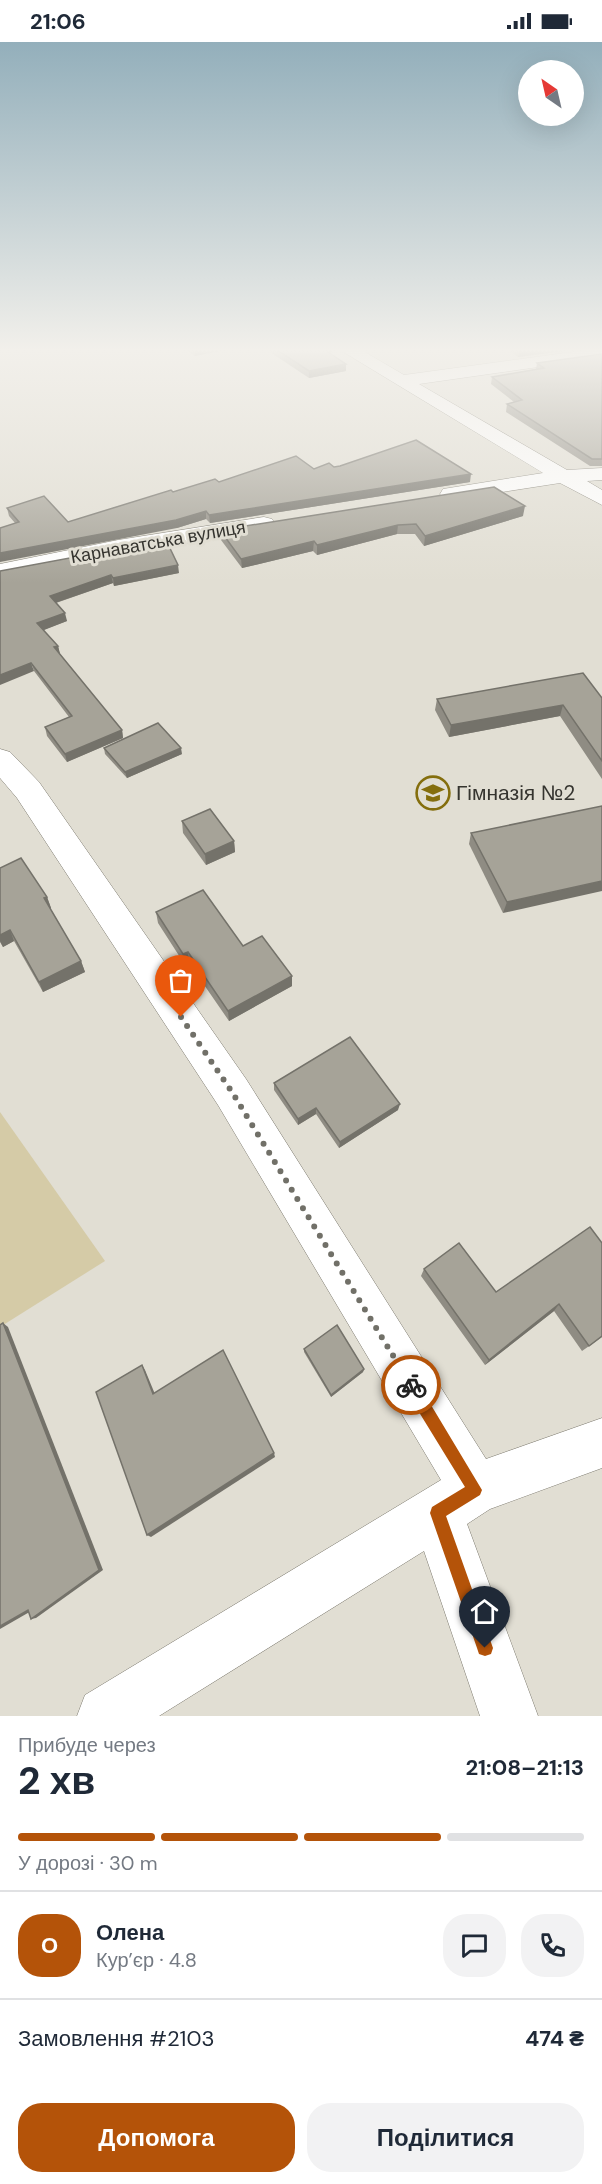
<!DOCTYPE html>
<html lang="uk">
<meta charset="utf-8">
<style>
:root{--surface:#fff;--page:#f2f2f3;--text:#1f2937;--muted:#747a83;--line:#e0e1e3;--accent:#b45309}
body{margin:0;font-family:"DM Sans",sans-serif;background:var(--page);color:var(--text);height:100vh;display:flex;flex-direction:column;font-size:22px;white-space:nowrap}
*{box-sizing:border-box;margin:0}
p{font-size:20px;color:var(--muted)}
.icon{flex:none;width:33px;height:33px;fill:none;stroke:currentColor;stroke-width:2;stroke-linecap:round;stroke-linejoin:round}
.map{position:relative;height:1674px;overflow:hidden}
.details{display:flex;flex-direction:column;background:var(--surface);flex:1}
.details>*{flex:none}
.needle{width:39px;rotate:326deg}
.controls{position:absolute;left:518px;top:18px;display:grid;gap:12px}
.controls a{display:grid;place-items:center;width:66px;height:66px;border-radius:50%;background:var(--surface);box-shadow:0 6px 24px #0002;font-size:30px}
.pin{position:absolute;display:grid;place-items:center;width:51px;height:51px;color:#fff;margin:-62px -26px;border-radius:50% 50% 50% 0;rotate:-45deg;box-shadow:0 0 6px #0007}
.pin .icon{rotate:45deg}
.courier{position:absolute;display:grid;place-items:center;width:60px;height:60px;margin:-30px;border:4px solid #b45309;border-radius:50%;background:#fff;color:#222;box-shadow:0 2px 8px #0007}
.overview em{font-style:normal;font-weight:700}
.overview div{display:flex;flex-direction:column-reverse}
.overview{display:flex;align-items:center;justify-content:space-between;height:102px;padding:0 18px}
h1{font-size:39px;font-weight:700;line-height:45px}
.bar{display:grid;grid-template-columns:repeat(4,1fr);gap:9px 6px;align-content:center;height:72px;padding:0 18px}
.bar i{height:8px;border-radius:4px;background:var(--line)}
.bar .on{background:var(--accent)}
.bar p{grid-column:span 4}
.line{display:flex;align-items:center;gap:15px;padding:0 18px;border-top:2px solid var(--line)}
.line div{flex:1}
.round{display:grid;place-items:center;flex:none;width:63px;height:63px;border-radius:24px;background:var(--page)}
.action{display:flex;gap:12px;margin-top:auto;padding:12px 18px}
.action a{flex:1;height:69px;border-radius:24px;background:var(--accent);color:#fff;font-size:24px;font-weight:700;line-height:69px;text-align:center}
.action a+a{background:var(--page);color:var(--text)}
.status{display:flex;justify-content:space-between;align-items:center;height:42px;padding:0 30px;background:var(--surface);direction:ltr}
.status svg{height:16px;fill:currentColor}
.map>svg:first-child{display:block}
.green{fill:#d5cba7}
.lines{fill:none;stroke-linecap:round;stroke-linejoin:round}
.minor-casing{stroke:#7c796e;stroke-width:1}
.minor{fill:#fff;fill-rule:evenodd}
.wall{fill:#8f8c83}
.shaded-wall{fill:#74726a}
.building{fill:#a6a398;stroke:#74726a;stroke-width:1.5}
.route{fill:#b45309}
.done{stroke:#717068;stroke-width:6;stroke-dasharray:0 10.8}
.labels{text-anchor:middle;stroke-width:6;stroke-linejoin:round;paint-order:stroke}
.far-street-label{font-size:18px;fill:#35342f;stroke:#e1ded3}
.poi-label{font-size:21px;fill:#35342f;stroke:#e1ded3;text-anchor:start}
</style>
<div class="status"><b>21:06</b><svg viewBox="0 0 49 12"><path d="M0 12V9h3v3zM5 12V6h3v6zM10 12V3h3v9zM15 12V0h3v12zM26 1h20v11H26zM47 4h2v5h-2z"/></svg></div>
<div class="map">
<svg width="602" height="1674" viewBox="0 0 602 1674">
<rect width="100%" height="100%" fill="#e1ded3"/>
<!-- green -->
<path class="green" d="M0 1070 105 1219 0 1285Z"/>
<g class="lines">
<defs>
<g id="minor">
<path d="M337 306H358L404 333 602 306V316L419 342 567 428 602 426V438L587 439 602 448V463L560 441 451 458 443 457 440 452 443 447 543 431Z"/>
<path d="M264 475 272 477 275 482 272 487 118 512 0 536V522L118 498Z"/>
<path d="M0 707 10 710 39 740 246 1037 486 1417 602 1376V1426L490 1467 467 1482 538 1674H480L424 1509 159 1674H77L85 1653 441 1438 218 1063 17 756 0 736Z"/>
</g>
</defs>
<!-- minor casing -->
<use href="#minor" class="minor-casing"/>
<!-- minor -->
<use href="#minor" class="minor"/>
</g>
<!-- wall -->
<g class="wall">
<path d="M183 306H235L195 314Z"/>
<path d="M264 306H334L331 312 346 329 309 336Z"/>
<path d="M505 306H587L518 315Z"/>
<path d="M602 312V424H590L506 370 507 362 514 360 491 342 492 335 536 327 537 321Z"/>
<path d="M334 425 470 440 210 481 206 477 177 486 15 481 9 474 7 466 68 480 173 450 219 440 314 427Z"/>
<path d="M523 474 424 504 415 492H397L317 513 313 509 242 526 221 498 220 488Z"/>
<path d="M0 529 179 531 114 544 113 541 56 561 67 579 43 588 58 604 60 612 122 688 123 696 67 720 47 694 45 685 69 675 34 629Z"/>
<path d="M602 656V737L560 674 449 695 435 668 437 657Z"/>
<path d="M104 706 182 712 127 736 105 712Z"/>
<path d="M602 764 503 871 469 802 471 791Z"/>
<path d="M182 779 234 799 235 810 206 823 183 791Z"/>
<path d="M0 826 47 855 51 866H50L81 919 85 930 43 950 14 899 3 905 0 900Z"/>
<path d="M156 870 243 904 292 934V944L229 979 189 921 185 923 158 881Z"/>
<path d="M274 1041 398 1068 339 1106 316 1072 298 1083 274 1048Z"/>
<path d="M590 1185 602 1295 582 1309 554 1269 485 1323 421 1234 424 1227 496 1250Z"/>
<path d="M304 1307 364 1327 363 1330 331 1355 304 1310Z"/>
</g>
<!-- shaded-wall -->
<g class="shaded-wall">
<path d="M201 306H235L195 314 194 308Z"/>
<path d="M330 306H334L328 316V310Z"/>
<path d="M535 306H587L518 315 519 308Z"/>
<path d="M346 322V329L309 336V329Z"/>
<path d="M471 432 470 440 210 481 209 473Z"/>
<path d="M525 464 523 474 424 504 425 494Z"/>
<path d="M206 469V477L177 486 0 520V511Z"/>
<path d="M398 483 397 492 317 513V503Z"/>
<path d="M314 499 313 509 242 526 241 517Z"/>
<path d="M178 523 179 531 114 544 113 536Z"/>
<path d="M111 533 113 541 52 562 50 554Z"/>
<path d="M65 571 67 579 39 590 37 581Z"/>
<path d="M58 604 60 612 54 605Z"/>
<path d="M31 621 34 629 0 643V633Z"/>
<path d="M563 663 560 674 449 695 451 683Z"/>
<path d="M122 688 123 696 67 720 65 712Z"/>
<path d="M181 706 182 712 127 736 125 730Z"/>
<path d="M234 799 235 810 206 823 205 812Z"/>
<path d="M602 839V849L503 871 507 860Z"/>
<path d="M47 855 51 866 48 867 44 856Z"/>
<path d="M10 888 14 899 3 905 0 899V893Z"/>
<path d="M188 910 189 921 185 923 183 912Z"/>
<path d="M81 919 85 930 43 950 39 940Z"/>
<path d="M292 934V944L229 979 228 969Z"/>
<path d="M400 1062 398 1068 339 1106 340 1100Z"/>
<path d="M316 1066V1072L298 1083V1077Z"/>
<path d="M559 1262 554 1269 485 1323 489 1318Z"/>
<path d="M3 1281 8 1285 103 1528 36 1576 31 1577Z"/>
<path d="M142 1323 145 1328 157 1357 153 1352Z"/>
<path d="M364 1327 363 1330 331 1355V1353Z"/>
<path d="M274 1411 275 1415 151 1495 147 1493Z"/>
<path d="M28 1568H33L0 1587V1584Z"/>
</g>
<!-- building -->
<g class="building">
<path d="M274 306H330L328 310 346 322 309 329Z"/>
<path d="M516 306H535L519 308Z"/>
<path d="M602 312V417H592L507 362 522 358 492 335 544 326 537 321Z"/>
<path d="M416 398 471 432 209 473 206 469 176 478 0 511V486L19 480 7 466 44 454 68 480 171 448 173 450 215 437 219 440 296 414 314 427 329 421 334 425 340 424Z"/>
<path d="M494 445 525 464 425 494 416 482 398 483 317 503 314 499 241 517 220 488Z"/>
<path d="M166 498 178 523 113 536 111 533 50 554 65 571 37 581 58 604 54 605 122 688 65 712 45 685 72 674 31 621 0 633V529Z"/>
<path d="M583 631 602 656V719L563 663 451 683 437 657Z"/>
<path d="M158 681 181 706 125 730 104 706Z"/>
<path d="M602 764V839L507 860 471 791Z"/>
<path d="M210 767 234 799 205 812 182 779Z"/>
<path d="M21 816 47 855 44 856 81 919 39 940 10 888 0 893V826Z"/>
<path d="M203 848 243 904 262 894 292 934 228 969 188 910 183 912 156 870Z"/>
<path d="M350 995 400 1062 340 1100 316 1066 298 1077 274 1041Z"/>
<path d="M590 1185 602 1201V1294L589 1304 559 1262 489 1318 424 1227 459 1201 496 1250Z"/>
<path d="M3 1281 99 1528 31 1577 28 1568 0 1584V1283Z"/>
<path d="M337 1283 364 1327 331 1353 304 1307Z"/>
<path d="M223 1308 274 1411 147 1493 96 1350 142 1323 153 1352Z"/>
</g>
<!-- sky -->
<linearGradient id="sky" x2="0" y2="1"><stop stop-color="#93afbb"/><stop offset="0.57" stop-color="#f2f0eb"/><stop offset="1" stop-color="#f2f0eb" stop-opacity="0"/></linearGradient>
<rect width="602" height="541" fill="url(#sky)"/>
<!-- route -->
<path class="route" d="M411 1336 416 1338 482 1448 480 1453 446 1474 493 1606 491 1612 485 1614 479 1612 477 1606 430 1471 432 1465 465 1445 406 1349 404 1343Z"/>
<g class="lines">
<!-- done -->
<path class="done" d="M181 975 232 1050 411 1343"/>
</g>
<!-- icons -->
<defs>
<symbol id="school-ring" viewBox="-11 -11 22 22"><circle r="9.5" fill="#e1ded3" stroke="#846e0d" stroke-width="1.5"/><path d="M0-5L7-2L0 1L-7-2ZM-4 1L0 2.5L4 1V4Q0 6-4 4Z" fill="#846e0d"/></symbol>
</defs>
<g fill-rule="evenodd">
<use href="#school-ring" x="414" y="732" width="38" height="38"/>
</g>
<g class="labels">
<!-- far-street labels -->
<g class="far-street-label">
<text transform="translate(158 500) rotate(-10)" y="6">Карнаватська вулиця</text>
</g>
<!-- poi labels -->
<g class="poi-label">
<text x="456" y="758">Гімназія №2</text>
</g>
</g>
</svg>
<div class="controls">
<a><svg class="needle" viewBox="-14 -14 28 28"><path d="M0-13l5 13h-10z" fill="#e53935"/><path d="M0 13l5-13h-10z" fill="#747a83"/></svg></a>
</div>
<div class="pin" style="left:181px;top:975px;background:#ea580c"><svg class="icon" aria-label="bag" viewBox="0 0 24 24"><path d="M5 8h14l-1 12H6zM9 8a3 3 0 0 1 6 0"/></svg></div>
<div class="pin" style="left:485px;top:1606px;background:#1f2937"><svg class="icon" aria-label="home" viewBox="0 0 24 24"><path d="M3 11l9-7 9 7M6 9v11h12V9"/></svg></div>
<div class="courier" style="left:411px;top:1343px"><svg class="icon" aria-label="bike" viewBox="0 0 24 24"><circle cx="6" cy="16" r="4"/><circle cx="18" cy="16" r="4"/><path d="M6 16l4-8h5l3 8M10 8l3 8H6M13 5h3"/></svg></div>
</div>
<section class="details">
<div class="overview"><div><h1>2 хв</h1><p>Прибуде через</p></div><em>21:08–21:13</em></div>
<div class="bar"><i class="on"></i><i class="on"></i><i class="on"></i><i></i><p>У дорозі · 30 m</p></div>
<div class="line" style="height:108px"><b class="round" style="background:var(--accent);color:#fff">О</b><div><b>Олена</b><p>Кур’єр · 4.8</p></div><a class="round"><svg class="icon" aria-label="chat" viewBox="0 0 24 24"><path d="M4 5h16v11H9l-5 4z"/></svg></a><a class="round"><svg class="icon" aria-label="phone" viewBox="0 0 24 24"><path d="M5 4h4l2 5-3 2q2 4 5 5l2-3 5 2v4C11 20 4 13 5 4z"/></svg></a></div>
<div class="line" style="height:78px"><div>Замовлення #2103</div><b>474 ₴</b></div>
<div class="action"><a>Допомога</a><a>Поділитися</a></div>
</section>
